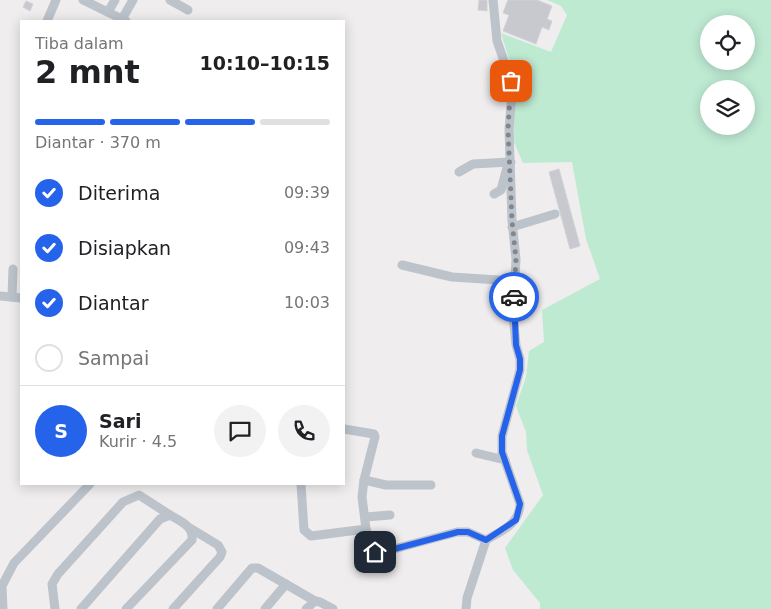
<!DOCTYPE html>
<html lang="id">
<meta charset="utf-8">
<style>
:root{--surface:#fff;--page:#f2f2f2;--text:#202124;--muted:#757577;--line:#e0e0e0;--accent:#2563eb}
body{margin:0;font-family:"DejaVu Sans",sans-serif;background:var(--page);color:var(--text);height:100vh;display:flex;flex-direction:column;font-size:19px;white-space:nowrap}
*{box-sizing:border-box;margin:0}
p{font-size:16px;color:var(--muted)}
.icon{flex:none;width:28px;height:28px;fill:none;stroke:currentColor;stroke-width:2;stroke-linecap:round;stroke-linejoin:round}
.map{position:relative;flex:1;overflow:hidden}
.drawer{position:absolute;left:20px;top:20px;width:325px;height:465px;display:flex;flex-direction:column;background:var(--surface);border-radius:0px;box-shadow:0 2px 12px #0003}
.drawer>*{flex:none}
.buttons{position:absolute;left:700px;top:15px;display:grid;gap:10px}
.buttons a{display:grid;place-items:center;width:55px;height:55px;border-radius:50%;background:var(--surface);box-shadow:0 2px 12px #0003;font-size:25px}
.pin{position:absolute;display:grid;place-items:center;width:42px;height:42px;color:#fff;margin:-21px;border-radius:10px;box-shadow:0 2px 8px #0006}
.courier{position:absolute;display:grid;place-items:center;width:50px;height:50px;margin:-25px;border:4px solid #2563eb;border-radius:50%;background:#fff;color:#222;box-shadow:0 1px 6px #0007}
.headline em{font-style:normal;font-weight:700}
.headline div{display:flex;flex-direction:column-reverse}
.headline{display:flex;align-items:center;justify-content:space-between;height:85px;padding:0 15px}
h1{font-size:32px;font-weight:700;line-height:38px}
.bar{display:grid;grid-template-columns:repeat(4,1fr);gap:8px 5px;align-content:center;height:60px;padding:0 15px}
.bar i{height:6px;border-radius:4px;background:var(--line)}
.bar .active{background:var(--accent)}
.bar p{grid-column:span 4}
.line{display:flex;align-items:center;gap:12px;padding:0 15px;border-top:1px solid var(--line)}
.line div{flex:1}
.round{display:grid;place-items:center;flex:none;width:52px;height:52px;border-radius:26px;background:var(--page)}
ol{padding:0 15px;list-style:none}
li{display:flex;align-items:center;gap:15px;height:55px}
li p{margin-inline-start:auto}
li .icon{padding:5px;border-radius:50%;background:var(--accent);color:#fff;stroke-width:4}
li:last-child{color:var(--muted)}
li i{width:28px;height:28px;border:2px solid var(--line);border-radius:50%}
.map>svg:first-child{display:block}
.green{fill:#beead2;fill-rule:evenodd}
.building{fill:#c7c9cf;stroke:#d1d3d8}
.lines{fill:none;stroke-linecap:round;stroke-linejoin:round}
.minor{stroke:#bcc3cb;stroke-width:9}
.done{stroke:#82868d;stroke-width:5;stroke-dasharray:0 9}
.route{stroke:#2563eb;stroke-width:6}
</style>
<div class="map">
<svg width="771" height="609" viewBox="0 0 771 609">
<rect width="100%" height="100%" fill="#efeded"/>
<!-- green -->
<path class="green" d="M547 0H771V609H540V603L513 570 505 548 543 495 527 450 526 432 516 406 526 377 529 351 544 342 542 310 600 279 586 239 572 162 523 163 513 140 515 79 501 33 551 52 567 15 561 6ZM709 24H746V61H709ZM709 89H746V126H709Z"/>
<!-- building -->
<g class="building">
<path d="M479 0H487V11L478 10Z"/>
<path d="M508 0H537L552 6 547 19 552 21 549 30 542 27 536 44 503 31 509 15 503 13Z"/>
<path d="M26 1 33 4 30 11 23 7Z"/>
<path d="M559 169 580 246 570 249 549 172Z"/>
</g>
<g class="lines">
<!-- minor -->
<g class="minor">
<path d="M83 0 126 21"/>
<path d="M170 0 188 10"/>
<path d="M108 12 115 0"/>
<path d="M122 19 133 0"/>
<path d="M47 21 56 0"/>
<path d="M459 172 473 164 511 162"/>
<path d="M494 194 501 190 508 164"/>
<path d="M512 227 555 214"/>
<path d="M402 265 452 277 514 281"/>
<path d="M0 296 21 298"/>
<path d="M12 297 13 269"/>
<path d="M344 429 374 434 375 437 364 480 362 497 366 529"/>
<path d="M476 453 505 460"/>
<path d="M364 480 386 485H431"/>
<path d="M301 484 304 530 311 536 366 529 370 548 379 553 457 532H468L486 540"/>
<path d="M366 517 390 515"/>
<path d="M3 609 2 586 14 563 90 484"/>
<path d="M55 609 52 584 58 574 123 502 139 495 170 515"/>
<path d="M81 609 160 519 170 515C180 521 194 526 192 540L126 609"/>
<path d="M173 609 220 557 222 552 218 545 190 528"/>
<path d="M217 609 252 568H258L315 601"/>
<path d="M265 609 286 584"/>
<path d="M306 609 315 601 320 602 333 609"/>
<path d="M466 609 467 598 486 540C501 531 519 525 520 504L502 452V436L520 370V359L516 345 513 315 516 259 512 221 509 129 512 93 511 81 497 41 493 0"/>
</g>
</g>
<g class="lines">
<!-- done -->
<path class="done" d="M511 81 508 129 512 221 516 259 514 297"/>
<!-- route -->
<path class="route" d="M375 552H383L458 532H468L486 540 516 520 520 504 502 452V436L520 370V359L516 345 514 297"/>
</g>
</svg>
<div class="buttons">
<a><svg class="icon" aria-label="locate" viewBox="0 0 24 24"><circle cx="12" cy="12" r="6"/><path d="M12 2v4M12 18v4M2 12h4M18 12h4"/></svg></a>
<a><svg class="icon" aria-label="layers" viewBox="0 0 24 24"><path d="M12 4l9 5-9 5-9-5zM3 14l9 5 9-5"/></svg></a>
</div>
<div class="pin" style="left:511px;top:81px;background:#ea580c"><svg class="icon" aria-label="bag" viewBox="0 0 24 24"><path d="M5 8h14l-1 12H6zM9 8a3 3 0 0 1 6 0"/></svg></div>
<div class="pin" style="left:375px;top:552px;background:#1f2937"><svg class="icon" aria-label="home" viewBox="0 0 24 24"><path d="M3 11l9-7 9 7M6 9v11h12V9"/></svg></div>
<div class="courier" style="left:514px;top:297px"><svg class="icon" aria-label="car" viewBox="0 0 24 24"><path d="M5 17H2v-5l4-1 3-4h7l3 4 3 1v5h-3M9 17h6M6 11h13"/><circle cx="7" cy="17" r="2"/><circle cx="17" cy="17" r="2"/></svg></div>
<section class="drawer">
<div class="headline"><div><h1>2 mnt</h1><p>Tiba dalam</p></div><em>10:10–10:15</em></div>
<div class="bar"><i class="active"></i><i class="active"></i><i class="active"></i><i></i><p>Diantar · 370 m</p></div>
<ol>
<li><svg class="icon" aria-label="check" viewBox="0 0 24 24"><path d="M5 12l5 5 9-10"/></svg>Diterima<p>09:39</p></li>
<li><svg class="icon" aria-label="check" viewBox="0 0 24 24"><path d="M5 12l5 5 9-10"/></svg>Disiapkan<p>09:43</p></li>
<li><svg class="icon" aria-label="check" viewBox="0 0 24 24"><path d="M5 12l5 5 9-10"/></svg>Diantar<p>10:03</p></li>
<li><i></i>Sampai</li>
</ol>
<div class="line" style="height:90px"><b class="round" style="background:var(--accent);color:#fff">S</b><div><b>Sari</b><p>Kurir · 4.5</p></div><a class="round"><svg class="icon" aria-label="chat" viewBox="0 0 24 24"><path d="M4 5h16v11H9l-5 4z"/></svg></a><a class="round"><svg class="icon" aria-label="phone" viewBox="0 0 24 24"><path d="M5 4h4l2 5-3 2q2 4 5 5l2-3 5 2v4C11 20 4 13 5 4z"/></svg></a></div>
</section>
</div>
